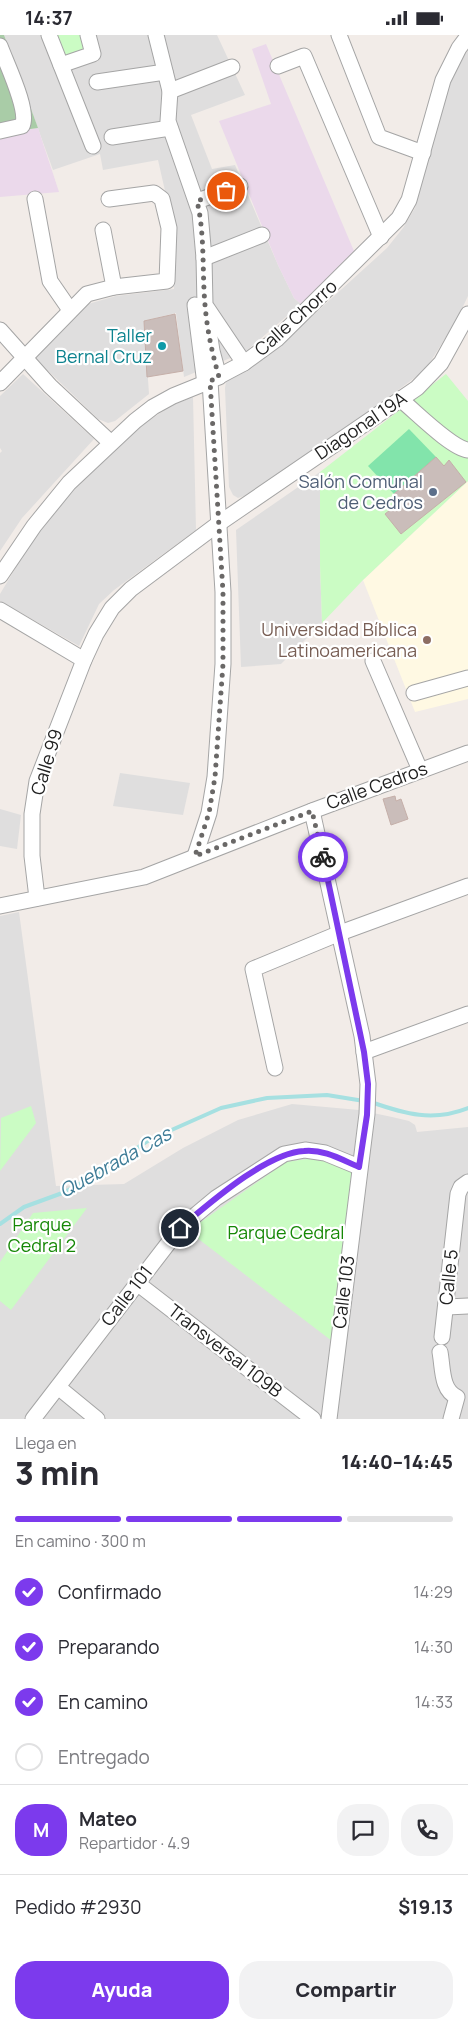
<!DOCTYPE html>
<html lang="es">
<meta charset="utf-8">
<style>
:root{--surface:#fff;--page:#f2f2f3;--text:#2b2b33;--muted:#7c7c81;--line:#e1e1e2;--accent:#7c3aed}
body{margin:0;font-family:Manrope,sans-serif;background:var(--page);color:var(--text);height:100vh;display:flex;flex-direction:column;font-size:19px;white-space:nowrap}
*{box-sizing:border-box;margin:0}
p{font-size:16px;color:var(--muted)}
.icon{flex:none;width:28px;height:28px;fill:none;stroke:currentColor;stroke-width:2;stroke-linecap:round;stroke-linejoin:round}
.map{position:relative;height:1384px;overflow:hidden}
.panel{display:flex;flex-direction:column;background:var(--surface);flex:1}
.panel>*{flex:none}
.pin{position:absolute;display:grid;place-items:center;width:42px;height:42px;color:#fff;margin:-21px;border:2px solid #fff;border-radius:50%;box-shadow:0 1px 5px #0007}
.courier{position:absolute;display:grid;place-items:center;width:50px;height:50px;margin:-25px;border:4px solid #7c3aed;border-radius:50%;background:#fff;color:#222;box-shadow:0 1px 6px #0007}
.head em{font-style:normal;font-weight:800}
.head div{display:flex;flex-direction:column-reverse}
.head{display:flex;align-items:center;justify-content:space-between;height:85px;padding:0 15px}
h1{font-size:32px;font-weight:800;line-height:38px}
.bar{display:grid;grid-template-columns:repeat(4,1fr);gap:8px 5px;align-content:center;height:60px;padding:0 15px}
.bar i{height:6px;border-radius:4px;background:var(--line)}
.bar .current{background:var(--accent)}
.bar p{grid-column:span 4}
.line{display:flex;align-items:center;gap:12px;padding:0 15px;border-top:1px solid var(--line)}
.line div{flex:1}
.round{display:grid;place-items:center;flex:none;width:52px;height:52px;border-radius:20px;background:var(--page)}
ol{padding:0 15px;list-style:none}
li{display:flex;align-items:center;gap:15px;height:55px}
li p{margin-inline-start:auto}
li .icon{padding:5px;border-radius:50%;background:var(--accent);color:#fff;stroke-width:4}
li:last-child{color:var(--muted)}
li i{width:28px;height:28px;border:2px solid var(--line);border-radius:50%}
.button{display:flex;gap:10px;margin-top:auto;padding:10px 15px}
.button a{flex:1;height:58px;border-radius:20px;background:var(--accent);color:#fff;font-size:20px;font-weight:800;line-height:58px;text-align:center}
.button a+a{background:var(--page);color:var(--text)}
.status{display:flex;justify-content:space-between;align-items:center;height:35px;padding:0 25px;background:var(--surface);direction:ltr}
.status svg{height:14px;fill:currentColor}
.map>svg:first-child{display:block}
.residential{fill:#dfdede}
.industrial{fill:#ebd9eb}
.education{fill:#fff9e3}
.cemetery{fill:#a9cca7}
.park{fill:#cbfcc4}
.pitch{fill:#82e4ab}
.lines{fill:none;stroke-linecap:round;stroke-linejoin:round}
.stream{stroke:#a6e0e1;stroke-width:4}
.building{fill:#cabdba;stroke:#c5afa9}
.minor-casing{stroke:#a5a5a5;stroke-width:17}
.minor{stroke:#fff;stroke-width:15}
.done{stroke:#6a6867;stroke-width:5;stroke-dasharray:0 9}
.route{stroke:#7c3aed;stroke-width:6}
.culture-dot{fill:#0f9aa8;stroke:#fff;stroke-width:2}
.service-dot{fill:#5c6f8a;stroke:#fff;stroke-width:2}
.education-dot{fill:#8d6e63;stroke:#fff;stroke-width:2}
.labels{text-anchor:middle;stroke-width:4.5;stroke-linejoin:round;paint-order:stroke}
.street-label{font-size:18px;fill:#212121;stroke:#fff}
.culture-label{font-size:18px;fill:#0d838f;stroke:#fff;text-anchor:end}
.service-label{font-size:18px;fill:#4e5e75;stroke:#fff;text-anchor:end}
.education-label{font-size:18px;fill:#785e54;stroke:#fff;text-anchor:end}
.park-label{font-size:18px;fill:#168806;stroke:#fff}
.water-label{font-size:19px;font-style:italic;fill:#3c7b96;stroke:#fff}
</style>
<div class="status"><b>14:37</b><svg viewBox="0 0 49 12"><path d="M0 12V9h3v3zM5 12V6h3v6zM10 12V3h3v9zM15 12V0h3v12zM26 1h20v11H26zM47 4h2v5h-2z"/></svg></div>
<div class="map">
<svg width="468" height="1384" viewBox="0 0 468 1384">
<rect width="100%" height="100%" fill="#f2ece8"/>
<!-- residential -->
<g class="residential">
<path d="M4 0H217L245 60 191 80 212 134 235 130 278 230 294 263 301 269 245 317 184 342 176 278 144 286 149 359 115 386 108 388 98 384 37 325V320L80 274 88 269 116 261 174 254 173 191 158 125 103 135 100 119 53 135Z"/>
<path d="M468 15V261L456 286 429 329 417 341 359 384 244 461 238 463 233 460 229 452 225 353 226 347 257 329 300 292 387 213 403 193 415 173 448 50 454 34Z"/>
<path d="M23 339 94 404 22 483 0 516V418L2 416 0 413V361Z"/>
<path d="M193 362 196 495 114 555 99 569 79 611 0 566V559L39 494 69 459 109 418 145 388 174 369Z"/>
<path d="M320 437V530L322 588 281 629 241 632 236 495Z"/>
<path d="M120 738 190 748 183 780 113 771Z"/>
<path d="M0 774 21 780 17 814 0 811Z"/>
<path d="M19 877 56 1151 124 1149 183 1113 238 1085 292 1069 359 1075 392 1082 409 1086 415 1090 417 1097 468 1092V1384H0V881Z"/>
</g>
<!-- industrial -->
<g class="industrial">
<path d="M266 9 354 216 301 269 294 263 278 230 219 86 271 69 252 14Z"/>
<path d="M38 93 59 157 0 162V98Z"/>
</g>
<!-- education -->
<path class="education" d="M468 446V664L415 677 363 545Z"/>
<!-- cemetery -->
<path class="cemetery" d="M0 0H4L38 93 0 98Z"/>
<!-- park -->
<g class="park">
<path d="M54 0H84L88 18 63 26Z"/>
<path d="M446 339 468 366V446L363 545 322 588 320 530V437Z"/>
<path d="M31 1071 36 1088 0 1136 1 1083Z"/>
<path d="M307 1124 326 1126 352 1137 332 1306 188 1196 286 1127Z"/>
<path d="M87 1173 11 1275 0 1266V1227L33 1178Z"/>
</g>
<!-- pitch -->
<path class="pitch" d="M409 394 436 422 394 459 368 431Z"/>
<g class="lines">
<!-- stream -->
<g class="stream">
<path d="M371 1067C405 1079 433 1087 468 1073"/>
<path d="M0 1189 24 1172 65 1157 109 1132 149 1105 221 1073 267 1063 327 1060 364 1066"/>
</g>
</g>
<!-- building -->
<g class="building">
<path d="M175 279 183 336 147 342 144 286Z"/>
<path d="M436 422 444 431 449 425 466 447 401 499 385 479 400 467 394 459Z"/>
<path d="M395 761 396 766 401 764 408 784 391 790 383 764Z"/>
</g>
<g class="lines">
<defs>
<g id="minor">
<path d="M49 0 93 111"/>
<path d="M156 0 170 56 168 86 200 178 204 223 205 270 212 316 219 342"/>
<path d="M339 0 379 102 423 118"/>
<path d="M0 11C6 28 30 76 22 91L0 96"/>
<path d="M61 30 93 19 88 0"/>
<path d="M278 31 304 21 381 202"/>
<path d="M97 47 165 37"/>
<path d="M170 56 232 32"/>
<path d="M112 102 170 93"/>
<path d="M35 164 50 246 70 275"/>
<path d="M197 166 240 151"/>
<path d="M103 195 114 252"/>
<path d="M204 223 262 200"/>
<path d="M195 270 205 349"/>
<path d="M207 273 244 328"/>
<path d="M0 295 50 351 111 408"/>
<path d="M0 348 87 259 114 252 167 246 169 193 162 164 154 158 109 164"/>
<path d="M400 364C415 376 451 413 468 415"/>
<path d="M0 541 34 491 69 448 135 386 153 372 173 361 210 346 244 328 277 304 399 183 409 165 443 45 459 13 468 1"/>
<path d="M0 575 84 625"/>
<path d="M373 626 420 735"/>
<path d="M414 658 468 643"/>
<path d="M312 776 362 1001 368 1049 367 1079 329 1384"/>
<path d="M195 821 209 778 215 742 223 629V557L210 346"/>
<path d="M37 863 32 821V779L37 746 84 625 96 599 112 573 131 554 218 489 417 353 441 328 468 279"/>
<path d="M0 871 144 842 312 776 468 718"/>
<path d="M364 1017 468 979"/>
<path d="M275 1033 253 934 340 898 468 851"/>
<path d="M137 1248 313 1384"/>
<path d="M447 1272 468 1271"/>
<path d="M442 1302 458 1159 461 1152 468 1147"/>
<path d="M440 1317C443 1333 441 1355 457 1362L451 1384"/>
<path d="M58 1352 97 1384"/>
<path d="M33 1384 180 1193 216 1163 284 1119 305 1115 325 1118 359 1132"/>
</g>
</defs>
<!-- minor casing -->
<use href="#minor" class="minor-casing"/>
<!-- minor -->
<use href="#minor" class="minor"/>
</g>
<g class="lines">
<!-- done -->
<path class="done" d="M226 156 197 166C205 200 202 235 205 270 207 294 212 318 219 342L210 346 223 557V629L215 742 209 778 195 821 312 776 323 822"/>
<!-- route -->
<path class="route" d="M180 1193C210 1168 266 1118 304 1116 324 1114 342 1125 359 1132L367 1080 368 1049 364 1017 323 822"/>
</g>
<!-- markers -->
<circle class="culture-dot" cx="162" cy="311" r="5"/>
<circle class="service-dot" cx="433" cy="457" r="5"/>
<circle class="education-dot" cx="427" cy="605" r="5"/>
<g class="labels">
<!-- street labels -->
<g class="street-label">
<text transform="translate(296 283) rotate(-42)" y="6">Calle Chorro</text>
<text transform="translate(361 391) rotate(-34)" y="6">Diagonal 19A</text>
<text transform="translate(47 727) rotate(-73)" y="6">Calle 99</text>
<text transform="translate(377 751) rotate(-20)" y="6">Calle Cedros</text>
<text transform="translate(449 1242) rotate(-84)" y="6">Calle 5</text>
<text transform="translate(344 1257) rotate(-83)" y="6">Calle 103</text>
<text transform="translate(127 1261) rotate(-52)" y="6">Calle 101</text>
<text transform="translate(225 1316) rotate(38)" y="6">Transversal 109B</text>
</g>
<!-- culture labels -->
<g class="culture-label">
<text x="152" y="307">Taller<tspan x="152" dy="21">Bernal Cruz</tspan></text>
</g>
<!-- service labels -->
<g class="service-label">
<text x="423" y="453">Salón Comunal<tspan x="423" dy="21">de Cedros</tspan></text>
</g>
<!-- education labels -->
<g class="education-label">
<text x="417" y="601">Universidad Bíblica<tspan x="417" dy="21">Latinoamericana</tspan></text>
</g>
<!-- park labels -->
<g class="park-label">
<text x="42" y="1196">Parque<tspan x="42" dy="21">Cedral 2</tspan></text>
<text x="286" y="1204">Parque Cedral</text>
</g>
<!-- water labels -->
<g class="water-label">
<text transform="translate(115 1127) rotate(-29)" y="7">Quebrada Cas</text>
</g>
</g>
</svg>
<div class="pin" style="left:226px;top:156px;background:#ea580c"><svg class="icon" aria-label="bag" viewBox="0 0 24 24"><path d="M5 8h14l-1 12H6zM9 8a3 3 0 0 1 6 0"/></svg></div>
<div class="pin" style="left:180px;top:1193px;background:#1f2937"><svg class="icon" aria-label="home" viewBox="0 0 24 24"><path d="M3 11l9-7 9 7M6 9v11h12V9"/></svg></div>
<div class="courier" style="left:323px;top:822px"><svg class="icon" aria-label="bike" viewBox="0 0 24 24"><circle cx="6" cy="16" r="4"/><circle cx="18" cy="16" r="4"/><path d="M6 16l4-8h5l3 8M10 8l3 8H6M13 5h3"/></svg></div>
</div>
<section class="panel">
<div class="head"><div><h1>3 min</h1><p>Llega en</p></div><em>14:40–14:45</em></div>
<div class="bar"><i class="current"></i><i class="current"></i><i class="current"></i><i></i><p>En camino · 300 m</p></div>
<ol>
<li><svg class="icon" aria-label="check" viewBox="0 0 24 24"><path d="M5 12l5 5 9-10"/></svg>Confirmado<p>14:29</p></li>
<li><svg class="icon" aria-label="check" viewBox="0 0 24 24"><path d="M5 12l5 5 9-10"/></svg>Preparando<p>14:30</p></li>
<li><svg class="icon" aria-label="check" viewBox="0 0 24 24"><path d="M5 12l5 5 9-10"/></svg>En camino<p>14:33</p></li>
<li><i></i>Entregado</li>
</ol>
<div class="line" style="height:90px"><b class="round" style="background:var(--accent);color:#fff">M</b><div><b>Mateo</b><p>Repartidor · 4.9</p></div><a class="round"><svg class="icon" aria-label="chat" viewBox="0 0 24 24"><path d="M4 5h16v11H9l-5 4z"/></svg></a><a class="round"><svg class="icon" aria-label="phone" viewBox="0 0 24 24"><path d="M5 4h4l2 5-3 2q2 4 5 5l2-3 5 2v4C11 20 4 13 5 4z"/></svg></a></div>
<div class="line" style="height:65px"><div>Pedido #2930</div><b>$19.13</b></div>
<div class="button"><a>Ayuda</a><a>Compartir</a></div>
</section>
